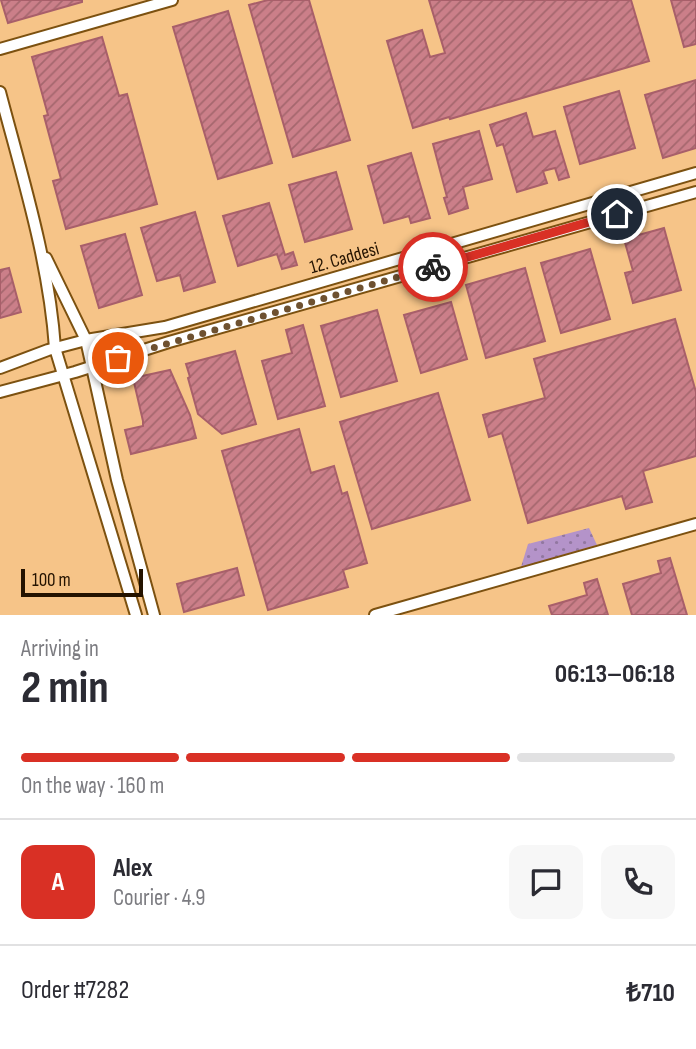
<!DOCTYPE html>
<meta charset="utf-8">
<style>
:root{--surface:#fff;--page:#f7f7f7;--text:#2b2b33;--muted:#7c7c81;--line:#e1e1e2;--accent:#d93025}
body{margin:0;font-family:"Sofia Sans Condensed",sans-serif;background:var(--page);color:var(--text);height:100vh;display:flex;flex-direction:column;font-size:26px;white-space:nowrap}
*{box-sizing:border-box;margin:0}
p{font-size:23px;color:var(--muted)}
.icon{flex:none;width:38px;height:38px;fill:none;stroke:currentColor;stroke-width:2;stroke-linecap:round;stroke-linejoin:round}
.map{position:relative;height:615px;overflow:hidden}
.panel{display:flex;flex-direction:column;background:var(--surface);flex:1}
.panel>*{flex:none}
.scale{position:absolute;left:21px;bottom:18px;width:122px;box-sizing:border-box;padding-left:7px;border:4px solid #241300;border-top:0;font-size:19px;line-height:24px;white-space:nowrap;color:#241300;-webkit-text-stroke:5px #f6c488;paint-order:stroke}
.pin{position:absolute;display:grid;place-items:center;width:60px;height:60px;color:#fff;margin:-30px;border:4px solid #fff;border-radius:50%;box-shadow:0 2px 7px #0007}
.courier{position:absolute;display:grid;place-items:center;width:70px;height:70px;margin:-35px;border:5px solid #d93025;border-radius:50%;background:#fff;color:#222;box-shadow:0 2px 9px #0007}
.overview em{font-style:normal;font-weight:700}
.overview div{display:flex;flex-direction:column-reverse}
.overview{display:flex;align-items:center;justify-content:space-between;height:119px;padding:0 21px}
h1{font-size:46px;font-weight:700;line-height:52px}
.bar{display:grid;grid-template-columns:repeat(4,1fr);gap:10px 7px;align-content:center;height:84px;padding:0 21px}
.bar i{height:9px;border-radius:5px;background:var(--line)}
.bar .current{background:var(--accent)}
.bar p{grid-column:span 4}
.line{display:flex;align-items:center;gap:18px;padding:0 21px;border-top:2px solid var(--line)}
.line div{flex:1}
.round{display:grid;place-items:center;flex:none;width:74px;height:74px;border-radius:14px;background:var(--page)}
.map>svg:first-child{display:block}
.grass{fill:url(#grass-dots)}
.building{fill:url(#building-hatch);stroke:#a85f6a;stroke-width:2}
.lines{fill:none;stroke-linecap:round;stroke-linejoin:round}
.minor-casing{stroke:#7c5110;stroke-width:14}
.minor{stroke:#fff;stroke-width:10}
.done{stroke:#6e5130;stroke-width:7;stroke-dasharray:0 12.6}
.route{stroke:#d93025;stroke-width:9}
.labels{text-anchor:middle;stroke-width:6;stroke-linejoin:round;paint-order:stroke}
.street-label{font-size:19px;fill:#241300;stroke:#f6c488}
</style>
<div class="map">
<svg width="696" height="615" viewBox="0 0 696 615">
<defs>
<pattern id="grass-dots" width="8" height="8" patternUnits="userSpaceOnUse" patternTransform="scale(1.75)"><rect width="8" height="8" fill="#b493c9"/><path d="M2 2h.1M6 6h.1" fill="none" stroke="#9277a1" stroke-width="1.8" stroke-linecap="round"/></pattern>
<pattern id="building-hatch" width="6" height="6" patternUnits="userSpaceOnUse" patternTransform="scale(1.75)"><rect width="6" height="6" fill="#cb7f89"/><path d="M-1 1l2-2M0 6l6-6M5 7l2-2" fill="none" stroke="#a5676e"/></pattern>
</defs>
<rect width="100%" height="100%" fill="#f6c488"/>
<!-- grass -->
<path class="grass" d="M589 528 597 545 521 567 528 544Z"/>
<!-- building -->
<g class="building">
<path d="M1 0H82V2L8 23Z"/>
<path d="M268 0H309L350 140 293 157 249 5Z"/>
<path d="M429 0H631L649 61 450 119 449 117 413 128 387 41 422 30 430 57 445 53Z"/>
<path d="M671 0H696V44L684 47Z"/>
<path d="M228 11 272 163 218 179 173 27Z"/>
<path d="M102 37 119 96 127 94 157 204 66 229 53 181 61 179 44 116 48 115 32 57Z"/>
<path d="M696 80V148L663 158 645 95Z"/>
<path d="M619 91 635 148 580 164 564 107Z"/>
<path d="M526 113 533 137 555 131 569 177 559 180 555 168 543 171 547 183 517 192 503 144 497 146 490 125Z"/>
<path d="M479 131 492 179 463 187 468 208 449 214 444 198 447 197 433 144Z"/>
<path d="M411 153 430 218 411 223 409 216 384 223 368 166Z"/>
<path d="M336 172 352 229 305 242 289 185Z"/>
<path d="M269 203 285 255 293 252 297 265 282 269 277 254 238 266 223 216Z"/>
<path d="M195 212 215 282 184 291 180 275 157 281 141 228Z"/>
<path d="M664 228 681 290 633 303 625 273 633 271 624 239Z"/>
<path d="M125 234 142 295 99 308 81 246Z"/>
<path d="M590 249 610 319 561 333 541 263Z"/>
<path d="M9 268 21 312 0 318V270Z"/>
<path d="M525 268 545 341 486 358 466 285Z"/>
<path d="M451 302 467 359 421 373 404 315Z"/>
<path d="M377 310 397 381 341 397 321 326Z"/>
<path d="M675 319 696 392V456L643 471 652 502 626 509 622 496 528 523 502 433 489 437 483 415 545 398 534 359Z"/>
<path d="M303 325 325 406 278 419 262 361 292 353 286 330Z"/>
<path d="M235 351 256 424 222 434 198 414 188 378 190 377 186 364Z"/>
<path d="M170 370 190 415 196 438 131 454 125 430 143 426V421L133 378Z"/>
<path d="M438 393 470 500 372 529 340 422Z"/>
<path d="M299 429 311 473 334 466 342 494 347 492 367 563 343 570 348 587 268 610 222 451Z"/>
<path d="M670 558 687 615H632L623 584 661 573 658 561Z"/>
<path d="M237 568 244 595 184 612 177 584Z"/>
<path d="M597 579 608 615H552L549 606 587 595 584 583Z"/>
</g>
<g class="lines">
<defs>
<g id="minor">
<path d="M0 49 172 0"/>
<path d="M0 92C22 176 49 261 55 348L136 615"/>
<path d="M46 258 86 340 117 480 154 615"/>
<path d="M0 368 48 350 86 340 165 327 696 173"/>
<path d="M0 392 75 372 169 342 696 192"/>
<path d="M375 615 696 524"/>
</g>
</defs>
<!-- minor casing -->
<use href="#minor" class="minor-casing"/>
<!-- minor -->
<use href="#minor" class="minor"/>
</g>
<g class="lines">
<!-- done -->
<path class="done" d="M118 358 433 267"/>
<!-- route -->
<path class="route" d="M433 267 617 214"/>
</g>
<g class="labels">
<!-- street labels -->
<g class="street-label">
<text transform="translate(344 257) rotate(-16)" y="7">12. Caddesi</text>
</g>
</g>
</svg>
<div class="scale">100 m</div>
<div class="pin" style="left:118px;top:358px;background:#ea580c"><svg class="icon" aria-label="bag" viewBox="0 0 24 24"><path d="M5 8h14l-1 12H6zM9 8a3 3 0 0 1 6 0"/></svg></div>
<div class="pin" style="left:617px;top:214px;background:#1f2937"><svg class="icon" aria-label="home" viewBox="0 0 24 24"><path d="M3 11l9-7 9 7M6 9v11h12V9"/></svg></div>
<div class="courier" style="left:433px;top:267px"><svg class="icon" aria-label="bike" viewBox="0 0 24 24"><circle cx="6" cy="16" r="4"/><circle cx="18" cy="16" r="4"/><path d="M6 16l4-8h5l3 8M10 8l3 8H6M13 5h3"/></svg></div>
</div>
<section class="panel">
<div class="overview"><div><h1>2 min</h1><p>Arriving in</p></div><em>06:13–06:18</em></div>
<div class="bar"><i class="current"></i><i class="current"></i><i class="current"></i><i></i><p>On the way · 160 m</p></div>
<div class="line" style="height:126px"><b class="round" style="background:var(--accent);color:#fff">A</b><div><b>Alex</b><p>Courier · 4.9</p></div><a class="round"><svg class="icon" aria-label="chat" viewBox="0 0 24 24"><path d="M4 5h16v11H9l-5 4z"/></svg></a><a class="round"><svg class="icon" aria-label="phone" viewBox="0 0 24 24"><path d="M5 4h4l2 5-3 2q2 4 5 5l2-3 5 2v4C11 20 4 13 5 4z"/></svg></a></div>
<div class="line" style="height:91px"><div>Order #7282</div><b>₺710</b></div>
</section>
